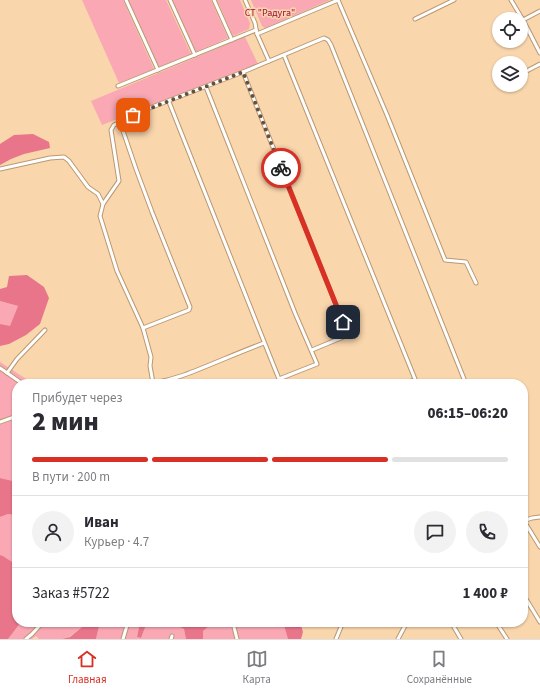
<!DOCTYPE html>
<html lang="ru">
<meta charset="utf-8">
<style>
:root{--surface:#fff;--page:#f2f2f3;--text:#2b2b33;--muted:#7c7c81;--line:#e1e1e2;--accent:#d93025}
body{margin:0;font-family:"Source Sans 3",sans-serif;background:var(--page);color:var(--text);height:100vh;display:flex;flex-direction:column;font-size:15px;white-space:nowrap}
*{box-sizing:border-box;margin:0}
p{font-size:13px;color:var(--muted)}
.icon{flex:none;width:22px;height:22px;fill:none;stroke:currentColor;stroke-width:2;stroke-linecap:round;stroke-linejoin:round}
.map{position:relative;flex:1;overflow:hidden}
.sheet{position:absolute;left:12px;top:379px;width:516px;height:248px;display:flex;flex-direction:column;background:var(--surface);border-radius:16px;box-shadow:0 1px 3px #0004}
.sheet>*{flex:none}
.controls{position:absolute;left:492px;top:12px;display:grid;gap:8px}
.controls a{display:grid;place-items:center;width:36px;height:36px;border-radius:50%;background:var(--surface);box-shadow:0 1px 3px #0004;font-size:20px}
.pin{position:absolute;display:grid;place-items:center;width:34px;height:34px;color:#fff;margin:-17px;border-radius:8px;box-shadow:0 2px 6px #0006}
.courier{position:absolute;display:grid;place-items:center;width:40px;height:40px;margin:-20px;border:3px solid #d93025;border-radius:50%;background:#fff;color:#222;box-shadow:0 1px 5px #0007}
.summary em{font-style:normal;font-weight:800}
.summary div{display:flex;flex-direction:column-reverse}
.summary{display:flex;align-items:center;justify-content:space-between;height:68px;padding:0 20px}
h1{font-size:26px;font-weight:800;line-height:30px}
.bar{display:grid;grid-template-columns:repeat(4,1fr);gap:6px 4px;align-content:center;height:48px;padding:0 20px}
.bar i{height:5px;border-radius:3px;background:var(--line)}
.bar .active{background:var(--accent)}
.bar p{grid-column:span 4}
.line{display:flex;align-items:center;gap:10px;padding:0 20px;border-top:1px solid var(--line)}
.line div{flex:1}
.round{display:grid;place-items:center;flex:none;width:42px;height:42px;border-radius:21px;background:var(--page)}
.menu{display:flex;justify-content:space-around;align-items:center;height:56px;border-top:1px solid var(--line);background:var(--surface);font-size:11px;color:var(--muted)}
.menu a{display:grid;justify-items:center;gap:2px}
.menu .active{color:var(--accent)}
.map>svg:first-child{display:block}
.green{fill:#f9a8b4}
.forest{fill:#e9758b}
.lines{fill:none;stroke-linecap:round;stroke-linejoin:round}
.lane-casing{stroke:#ba9871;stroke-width:5}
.lane{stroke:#fff;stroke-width:3}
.done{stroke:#65513d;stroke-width:4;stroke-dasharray:0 7.2}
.route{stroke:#d93025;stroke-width:5}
.labels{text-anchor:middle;stroke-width:3;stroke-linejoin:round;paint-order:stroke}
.park-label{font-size:10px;fill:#9e0d3f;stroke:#fad6ad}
</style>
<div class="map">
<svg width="540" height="639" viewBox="0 0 540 639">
<rect width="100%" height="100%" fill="#fad6ad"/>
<!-- green -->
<g class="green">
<path d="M82 0H123L154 69 119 83Z"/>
<path d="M128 0H166L191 54 159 67Z"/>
<path d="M172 0H211L228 38 196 52Z"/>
<path d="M217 0H240L250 23 249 29 233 36Z"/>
<path d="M251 0H330L265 28 262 26Z"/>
<path d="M245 37 258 64 102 125 91 101Z"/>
<path d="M0 301 18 306 10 327 0 324Z"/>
<path d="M0 362 34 384H17V482L0 478Z"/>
<path d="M8 514 17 515V565L3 556 0 555V517Z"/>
<path d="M20 622H88L69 637 62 639H39L36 636 32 639H8L18 626Z"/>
<path d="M100 622H140L137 637 141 638 146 625 178 626 184 629 186 639H96Z"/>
<path d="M226 622H283L288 639H203V631L209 626H218Z"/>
</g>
<!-- forest -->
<g class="forest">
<path d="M33 134 49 142 50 148 24 154 11 159 0 165V144L14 135Z"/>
<path d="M27 275 44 287 49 298 40 324 26 335 9 344 0 346V324L10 326 18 306 0 301V289L7 287 9 276Z"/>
<path d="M0 478 17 482V515L8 514 0 517Z"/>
<path d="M0 555 3 556 17 565V622H20L18 626 8 639H0Z"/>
<path d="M88 622H100L96 639H62L70 637Z"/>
<path d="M140 622H226L218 626H209L203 631V639H186L184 629 178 626 146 625 141 638 137 637Z"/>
<path d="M283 622H300L303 632 301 639H288Z"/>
</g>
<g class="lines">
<defs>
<g id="lane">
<path d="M126 0 158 70"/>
<path d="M170 0 195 55"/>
<path d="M214 0 232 40"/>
<path d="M245 0 255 23 257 34 269 61"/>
<path d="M338 0 387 115 445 260 466 262 476 283"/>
<path d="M511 0 523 20 540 53"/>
<path d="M415 19 454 0"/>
<path d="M523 20 540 11"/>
<path d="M257 34 338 0"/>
<path d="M284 55 417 384"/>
<path d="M243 72 348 335 312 350"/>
<path d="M521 74 540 64"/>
<path d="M118 86 256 30"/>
<path d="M169 102 261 334 279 379 317 364 295 313 206 87"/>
<path d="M120 122 114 125 111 130 119 181 103 204 100 216 117 271 143 328 151 357 150 366 153 383"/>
<path d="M0 169 50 158 64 157 69 161 88 187 98 194 103 204"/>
<path d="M143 328 189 310 190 307 152 212 136 169 120 122 121 119 243 72 324 38 328 40 331 45 466 384"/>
<path d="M0 368 23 384"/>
<path d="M7 373 17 359 45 330"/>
<path d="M151 384C162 381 173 379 184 375 211 365 237 353 264 343"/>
<path d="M402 384 415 380"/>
<path d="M0 422 17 416"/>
<path d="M523 521 532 518 540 517"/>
<path d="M524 521 540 547"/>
<path d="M523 594 540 622"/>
<path d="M234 622V627L237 639"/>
<path d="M451 622 461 639"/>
<path d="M496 622 507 639"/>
<path d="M26 639 32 634 43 622"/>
<path d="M123 639 128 622"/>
<path d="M171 639 172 636"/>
<path d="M336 639 343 622"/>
<path d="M398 639 407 622"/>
</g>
</defs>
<!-- lane casing -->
<use href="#lane" class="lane-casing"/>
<!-- lane -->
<use href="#lane" class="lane"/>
</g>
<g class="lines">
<!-- done -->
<path class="done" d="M133 115 243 72 281 168"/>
<!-- route -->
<path class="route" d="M281 168 343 322"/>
</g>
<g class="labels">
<!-- park labels -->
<g class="park-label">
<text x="270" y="16">СТ "Радуга"</text>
</g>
</g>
</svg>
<div class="controls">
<a><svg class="icon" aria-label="locate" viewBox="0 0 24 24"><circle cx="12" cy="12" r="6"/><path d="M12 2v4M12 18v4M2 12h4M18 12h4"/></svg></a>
<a><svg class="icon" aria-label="layers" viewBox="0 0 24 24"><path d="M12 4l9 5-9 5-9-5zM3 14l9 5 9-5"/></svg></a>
</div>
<div class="pin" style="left:133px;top:115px;background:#ea580c"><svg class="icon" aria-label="bag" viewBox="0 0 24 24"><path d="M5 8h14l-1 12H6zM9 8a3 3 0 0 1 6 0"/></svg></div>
<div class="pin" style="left:343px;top:322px;background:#1f2937"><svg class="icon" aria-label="home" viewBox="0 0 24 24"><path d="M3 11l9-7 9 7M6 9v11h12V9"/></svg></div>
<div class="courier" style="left:281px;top:168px"><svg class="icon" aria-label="bike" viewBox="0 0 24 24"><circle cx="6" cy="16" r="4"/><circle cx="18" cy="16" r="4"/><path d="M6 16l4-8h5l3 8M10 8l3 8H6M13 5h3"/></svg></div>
<section class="sheet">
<div class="summary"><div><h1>2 мин</h1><p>Прибудет через</p></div><em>06:15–06:20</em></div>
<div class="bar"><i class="active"></i><i class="active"></i><i class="active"></i><i></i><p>В пути · 200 m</p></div>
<div class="line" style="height:72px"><a class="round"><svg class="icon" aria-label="person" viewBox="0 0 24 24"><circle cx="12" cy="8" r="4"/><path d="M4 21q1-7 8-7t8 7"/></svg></a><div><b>Иван</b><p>Курьер · 4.7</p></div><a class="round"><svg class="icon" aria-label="chat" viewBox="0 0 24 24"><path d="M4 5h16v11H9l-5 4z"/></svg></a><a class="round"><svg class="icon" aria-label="phone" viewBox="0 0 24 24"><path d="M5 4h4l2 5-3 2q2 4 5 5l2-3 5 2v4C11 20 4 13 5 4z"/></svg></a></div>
<div class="line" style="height:52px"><div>Заказ #5722</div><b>1 400 ₽</b></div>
</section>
</div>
<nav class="menu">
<a class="active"><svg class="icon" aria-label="home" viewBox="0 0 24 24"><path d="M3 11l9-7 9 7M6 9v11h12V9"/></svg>Главная</a>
<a><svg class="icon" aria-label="map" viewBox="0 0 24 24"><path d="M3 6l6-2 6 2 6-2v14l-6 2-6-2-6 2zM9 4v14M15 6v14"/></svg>Карта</a>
<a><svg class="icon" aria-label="saved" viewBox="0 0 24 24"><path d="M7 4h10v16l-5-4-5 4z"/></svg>Сохранённые</a>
</nav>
